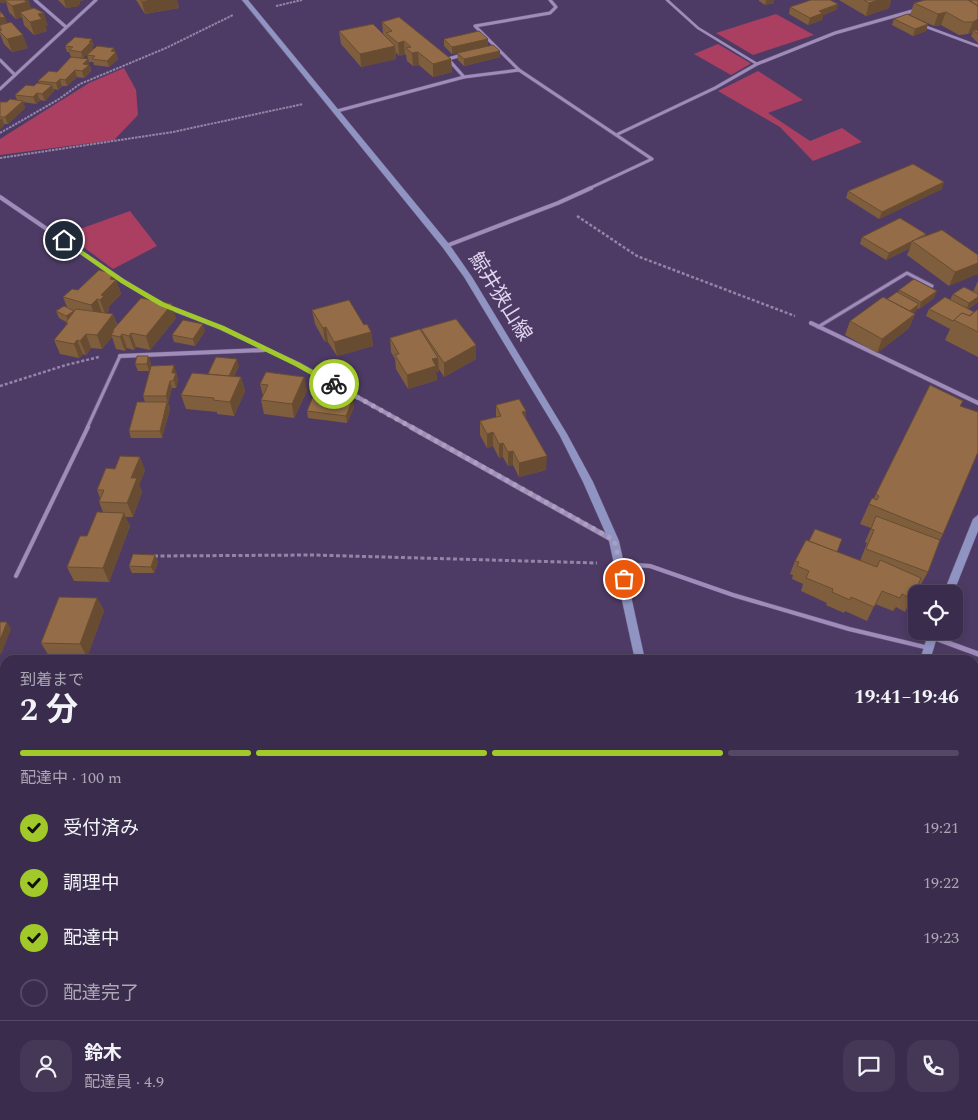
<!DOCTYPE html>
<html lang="ja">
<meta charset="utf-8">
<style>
:root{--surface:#3a2c4c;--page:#453856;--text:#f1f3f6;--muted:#aba7b5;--line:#544864;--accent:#a1c929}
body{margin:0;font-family:Spectral,"Noto Sans JP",serif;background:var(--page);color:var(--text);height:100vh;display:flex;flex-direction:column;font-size:19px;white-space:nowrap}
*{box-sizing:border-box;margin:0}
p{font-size:16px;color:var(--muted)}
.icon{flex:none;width:28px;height:28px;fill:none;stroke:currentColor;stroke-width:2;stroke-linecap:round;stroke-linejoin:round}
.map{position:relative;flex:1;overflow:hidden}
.panel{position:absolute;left:0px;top:655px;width:979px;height:465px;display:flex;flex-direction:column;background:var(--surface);border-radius:15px 15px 0 0;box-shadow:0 2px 8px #0003,0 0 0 1px var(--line)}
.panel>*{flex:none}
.controls{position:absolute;left:908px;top:585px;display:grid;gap:10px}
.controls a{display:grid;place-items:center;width:55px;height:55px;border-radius:10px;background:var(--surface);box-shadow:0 2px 8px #0003,0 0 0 1px var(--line);font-size:25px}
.pin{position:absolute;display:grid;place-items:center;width:42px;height:42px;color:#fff;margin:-21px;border:2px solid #fff;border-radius:50%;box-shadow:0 1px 5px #0007}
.courier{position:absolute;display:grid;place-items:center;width:50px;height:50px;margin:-25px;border:4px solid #a1c929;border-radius:50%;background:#fff;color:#222;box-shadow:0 1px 6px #0007}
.headline em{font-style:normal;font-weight:700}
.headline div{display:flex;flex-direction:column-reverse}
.headline{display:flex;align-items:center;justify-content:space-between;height:85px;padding:0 20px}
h1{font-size:32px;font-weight:700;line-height:38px}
.bar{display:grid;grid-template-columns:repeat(4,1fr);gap:8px 5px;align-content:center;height:60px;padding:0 20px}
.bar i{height:6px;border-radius:4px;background:var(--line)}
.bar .on{background:var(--accent)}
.bar p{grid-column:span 4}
.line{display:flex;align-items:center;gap:12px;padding:0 20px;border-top:1px solid var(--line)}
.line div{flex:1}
.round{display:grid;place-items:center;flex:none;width:52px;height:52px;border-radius:15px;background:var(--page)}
ol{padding:0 20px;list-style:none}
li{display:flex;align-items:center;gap:15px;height:55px}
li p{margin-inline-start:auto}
li .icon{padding:5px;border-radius:50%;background:var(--accent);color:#111;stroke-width:4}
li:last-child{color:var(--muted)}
li i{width:28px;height:28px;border:2px solid var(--line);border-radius:50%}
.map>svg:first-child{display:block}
.green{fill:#aa3f62}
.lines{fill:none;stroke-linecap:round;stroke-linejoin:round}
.lane-far2-casing{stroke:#67577a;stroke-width:3}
.lane-far1-casing{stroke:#67577a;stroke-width:4.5}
.lane-casing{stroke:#67577a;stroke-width:5}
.street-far3-casing{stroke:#67577a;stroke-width:4}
.street-far2-casing{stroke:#67577a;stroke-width:5}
.street-far1-casing{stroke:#67577a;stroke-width:6}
.street-casing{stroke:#67577a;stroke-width:8}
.secondary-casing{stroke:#67577a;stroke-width:1}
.path-far3{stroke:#9485a7;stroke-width:2;stroke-dasharray:2.5 1;stroke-linecap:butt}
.path-far2{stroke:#9485a7;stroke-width:2.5;stroke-dasharray:3 2;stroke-linecap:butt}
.path-far1{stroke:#9485a7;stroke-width:3;stroke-dasharray:4 2.5;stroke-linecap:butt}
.path{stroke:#9485a7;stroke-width:4;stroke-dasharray:5 3;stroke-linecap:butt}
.lane-far2{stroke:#9f8cbb;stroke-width:2.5}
.lane-far1{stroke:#9f8cbb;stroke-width:3}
.lane{stroke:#9f8cbb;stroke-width:4}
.street-far3{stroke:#9f8cbb;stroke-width:3}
.street-far2{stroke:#9f8cbb;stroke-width:4}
.street-far1{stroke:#9f8cbb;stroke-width:5}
.street{stroke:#9f8cbb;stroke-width:6}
.secondary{fill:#9094c3;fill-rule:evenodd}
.wall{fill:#7f5e3e}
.shaded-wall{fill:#684c32}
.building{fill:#946d48;stroke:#684c32}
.route{fill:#a1c929}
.done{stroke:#ac9fbe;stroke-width:5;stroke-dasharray:0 9}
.labels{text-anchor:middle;stroke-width:4;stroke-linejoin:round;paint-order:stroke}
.street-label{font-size:20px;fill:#dfd5ee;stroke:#4e3b65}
</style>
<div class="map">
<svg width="978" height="1120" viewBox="0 0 978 1120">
<rect width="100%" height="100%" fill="#4e3b65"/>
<!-- green -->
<g class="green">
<path d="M776 14 814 35 753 55 716 33Z"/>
<path d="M718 44 750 63V64L731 75 694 54Z"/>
<path d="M124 68 136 90 138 115 114 140 0 155V139L89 83Z"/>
<path d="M758 71 803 100 768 113 810 141 842 128 862 142 813 161 780 127 718 91Z"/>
<path d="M130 211 157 246 113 269 66 234Z"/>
</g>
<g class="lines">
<defs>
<g id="lane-far2">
<path d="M667 0 698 28 757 64"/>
<path d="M924 26 978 46"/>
</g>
<g id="lane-far1">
<path d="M818 327 907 273 932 286"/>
<path d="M87 428 120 356"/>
</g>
<g id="lane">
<path d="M620 564 650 566 733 595 849 629 929 648"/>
<path d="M16 576 88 427"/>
</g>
<g id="street-far3">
<path d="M35 0 66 27"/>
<path d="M550 0 556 7 550 13 475 26 519 70 652 159 588 189"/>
<path d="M0 60 15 75"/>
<path d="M464 77 519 70"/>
<path d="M0 89 96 0"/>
<path d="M337 111 464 77 448 59 462 55"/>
<path d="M618 134 715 88 757 64 835 33 916 10"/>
</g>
<g id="street-far2">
<path d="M0 197 123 281 162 305 221 328 298 364 413 428"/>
<path d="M446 246 558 203 591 188"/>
<path d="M811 323 978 403"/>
<path d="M120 356 264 350"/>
</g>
<g id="street-far1">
<path d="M411 427 613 540"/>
<path d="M932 637 978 654"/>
</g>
<path id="street" d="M974 981 978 980"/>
<g id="secondary">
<path d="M242 0H248L449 244 472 277 567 434 593 482 619 541 645 660H635L609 541 583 482 560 436 464 277 443 248Z"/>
<path d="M978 515V531L953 594H943L973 519Z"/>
<path d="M929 631H939L930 660H920Z"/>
<path d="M649 1115H663L664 1120H650Z"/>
<path d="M793 1115H807L806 1120H792Z"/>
</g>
</defs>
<!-- lane-far2 casing -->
<use href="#lane-far2" class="lane-far2-casing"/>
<!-- lane-far1 casing -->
<use href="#lane-far1" class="lane-far1-casing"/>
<!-- lane casing -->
<use href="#lane" class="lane-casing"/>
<!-- street-far3 casing -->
<use href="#street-far3" class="street-far3-casing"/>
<!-- street-far2 casing -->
<use href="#street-far2" class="street-far2-casing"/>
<!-- street-far1 casing -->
<use href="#street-far1" class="street-far1-casing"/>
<!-- street casing -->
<use href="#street" class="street-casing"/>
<!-- secondary casing -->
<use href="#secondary" class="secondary-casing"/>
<!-- path-far3 -->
<g class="path-far3">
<path d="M276 6 302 0"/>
<path d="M0 133 59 99 80 84 166 48 233 15"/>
<path d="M0 158 173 132 303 104"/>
</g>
<!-- path-far2 -->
<g class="path-far2">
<path d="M577 216 637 256 795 316"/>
<path d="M0 386 66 365 99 357"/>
</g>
<!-- path-far1 -->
<path class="path-far1" d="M154 556 313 555 597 563"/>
<!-- path -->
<path class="path" d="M330 1120 346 1116 403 1120"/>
<!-- lane-far2 -->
<use href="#lane-far2" class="lane-far2"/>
<!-- lane-far1 -->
<use href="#lane-far1" class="lane-far1"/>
<!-- lane -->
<use href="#lane" class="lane"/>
<!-- street-far3 -->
<use href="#street-far3" class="street-far3"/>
<!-- street-far2 -->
<use href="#street-far2" class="street-far2"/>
<!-- street-far1 -->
<use href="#street-far1" class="street-far1"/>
<!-- street -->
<use href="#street" class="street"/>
<!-- secondary -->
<use href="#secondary" class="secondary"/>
</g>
<!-- wall -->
<g class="wall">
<path d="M0 0H28L31 9 48 26H45L47 31 34 35 24 25 22 17 16 19 9 12 6 2 1 3Z"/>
<path d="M58 0H84L80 1V3L78 6 66 8Z"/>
<path d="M136 0H177L179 8 145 14Z"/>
<path d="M759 0H774V3L765 5 759 1Z"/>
<path d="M839 0H891L889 8 866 16Z"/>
<path d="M968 0 977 30H978V43L971 36 973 32 968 34 959 35 941 25 934 26 910 15 914 3Z"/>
<path d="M838 4 836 10 823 15 822 20 808 25 789 14 790 7Z"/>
<path d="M0 11 7 23 28 48 12 52 4 44 0 34Z"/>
<path d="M894 19 928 24 926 31 913 36 892 25Z"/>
<path d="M382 22 451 59 452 72 433 77 419 65 413 66 407 61 406 55 405 54 399 56 396 52V59L361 67 341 44 339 31 383 33Z"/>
<path d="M444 39 488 46 452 54 444 46Z"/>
<path d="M94 45 92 47 93 49 83 58 71 57 69 52H67L65 46Z"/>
<path d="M114 48 118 59 109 67 94 65 93 62H89L87 55Z"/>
<path d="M500 51V57L464 66 458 60 457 53Z"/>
<path d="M90 66 91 71 84 78 77 77 67 86H62L58 90 54 89V91L45 101 40 100 36 104 23 102 25 108 8 124H4V125L0 129V102H7L17 100 15 95 34 86 39 83 38 81 57 72Z"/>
<path d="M942 189 879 219 846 198 848 191Z"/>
<path d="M926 234 925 236 978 255 949 286 907 255 910 248 886 260 860 244 862 237Z"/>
<path d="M114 274 121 294 108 307 109 310 106 313 113 314 117 324 176 318 150 350 136 347 134 350 127 348 125 351 116 349 112 337 102 349 91 348 86 355 83 354 79 358 60 354 54 340 67 325 66 322 59 318 56 311 67 307 63 297Z"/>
<path d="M978 281V300L977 303 968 309 974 312 978 309V357L945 340 950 329 926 316 929 309 950 300 953 294 973 292Z"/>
<path d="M899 290 934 298 919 309 917 308 916 311 913 313 915 314 909 328 877 353 845 335 850 321 898 293Z"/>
<path d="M312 310 364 325 371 332 373 346 337 356 328 342H325L315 324Z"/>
<path d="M421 329 476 345V359L444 377 439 369V372H436L437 380 408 389 396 369 395 359 391 352 390 338 421 332Z"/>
<path d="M205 331 195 346 174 342 172 335Z"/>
<path d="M148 356 151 363 149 371H138L135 364Z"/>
<path d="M239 366 234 377H241L245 391 234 416 217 414V412L186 409 181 395 208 374Z"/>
<path d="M176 372 178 380 176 388H172L168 403 170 409 162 438H131L129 431 145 402 143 396Z"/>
<path d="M304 377 307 391 294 418 264 414 261 400 263 396 260 384Z"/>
<path d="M930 385 960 406 943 534 940 540 928 572 920 586 918 585 905 612 896 607 893 611 875 604 867 621 845 611 844 613 826 605 827 603 801 591 803 584 792 579 793 575 790 574 795 561 837 552 860 561 867 543 865 542 871 528 860 524 869 504 874 498Z"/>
<path d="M336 389 337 397 354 407 347 423 308 418 307 411Z"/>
<path d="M496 405 526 420 546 470 519 477 513 465 508 466 503 457 499 458 493 446 487 448 480 435V421L496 417Z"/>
<path d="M145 470 139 485 142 492 133 517H125L130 526 109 582 74 581 67 567 103 512 99 502 100 498 97 490Z"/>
<path d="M155 555 158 562 154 573H132L129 566Z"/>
<path d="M97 598 104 611 87 657 49 656 41 643Z"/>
<path d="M978 700V720L974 719V713Z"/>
<path d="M978 809V884L974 886V811Z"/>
<path d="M978 892V952H977L974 948V895Z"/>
<path d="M952 1115H974L978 1120H955Z"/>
</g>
<!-- shaded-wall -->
<g class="shaded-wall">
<path d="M0 0H5L6 2 1 3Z"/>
<path d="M23 0H28L32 10 20 12 22 17 16 19 12 6Z"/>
<path d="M64 0H84L80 1V3L78 6 66 8Z"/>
<path d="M151 0H177L179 8 145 14 142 2Z"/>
<path d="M766 0H774V3L765 5Z"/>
<path d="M879 0H891L889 8 866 16 869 3Z"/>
<path d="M838 4 836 10 823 15 822 20 808 25 810 18 819 11Z"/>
<path d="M946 12 941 25 934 26 938 14Z"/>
<path d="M44 13 48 26H45L47 31 34 35 30 22 38 14Z"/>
<path d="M5 17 10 30 0 28V18Z"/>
<path d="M978 19V29L974 31 973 30V32L968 34 973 22Z"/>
<path d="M928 24 926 31 913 36 915 29Z"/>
<path d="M23 35 28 48 12 52 7 39Z"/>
<path d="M92 39 94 45 92 47 93 49 83 58 81 52Z"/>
<path d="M488 39V46L452 54V47Z"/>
<path d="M404 41 405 54 399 56 398 43Z"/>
<path d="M395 46 396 59 361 67 360 54Z"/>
<path d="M114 48 118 59 109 67 107 61 111 51Z"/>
<path d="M500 51V57L464 66V59Z"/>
<path d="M418 52 419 65 413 66 412 53Z"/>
<path d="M88 59 91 71 84 78 82 71 83 64Z"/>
<path d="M451 59 452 72 433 77V64Z"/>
<path d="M75 70 77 77 67 86 65 80Z"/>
<path d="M60 79 62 86 58 90 56 83Z"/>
<path d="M52 85 54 91 45 101 42 94Z"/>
<path d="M37 93 40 100 36 104 33 97Z"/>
<path d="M23 101 25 108 8 124 5 117Z"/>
<path d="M2 118 4 125 0 129V120Z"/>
<path d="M944 182 942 189 879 219 882 212Z"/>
<path d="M912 241 910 248 886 260 889 253Z"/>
<path d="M978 263V274L949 286 955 272Z"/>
<path d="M114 274 121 294 108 307 109 310 105 314 100 300 101 295 110 279Z"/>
<path d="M937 291 934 298 919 309 921 302Z"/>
<path d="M978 297V300L977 303 966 310 969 303Z"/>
<path d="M97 299 102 313 96 319 91 305Z"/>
<path d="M172 304 176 318 150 350 146 336Z"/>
<path d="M919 304 916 311 902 322 904 315Z"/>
<path d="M74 311 77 318 69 323 66 316Z"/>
<path d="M113 314 118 328 114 331H112L113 335H111L112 337 102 349 97 335Z"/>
<path d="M915 314 909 328 877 353 882 339Z"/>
<path d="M203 324 205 331 195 346 193 339Z"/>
<path d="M326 327 328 342H325L323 328Z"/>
<path d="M371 332 373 346 337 356 334 342Z"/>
<path d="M131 333 136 347 134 350 129 336Z"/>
<path d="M86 334 91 348 86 355 80 341Z"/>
<path d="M122 334 127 348 125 351 120 337Z"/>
<path d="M77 340 83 354 79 358 74 344Z"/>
<path d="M476 345V359L444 377V363Z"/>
<path d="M148 356 151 363 149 371 147 364Z"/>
<path d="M438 358 439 372H436L437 380 408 389 407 375 432 359Z"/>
<path d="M237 359 239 366 229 388 227 381Z"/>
<path d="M174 365 178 380 176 388 172 373Z"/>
<path d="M241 377 245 391 234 416 230 402Z"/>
<path d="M304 377 307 391 294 418 292 404Z"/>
<path d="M170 381 172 388 168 403 166 396Z"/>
<path d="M336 389 337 396 334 404 333 397Z"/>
<path d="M353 399 354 407 347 423 346 416Z"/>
<path d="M167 402 170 409 162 438 160 431Z"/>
<path d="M526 411V425L522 412Z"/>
<path d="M493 432V446L487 448V434Z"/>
<path d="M503 443V457L499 458V444Z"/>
<path d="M513 451V465L508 466V452Z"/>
<path d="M547 456 546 470 519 477V463Z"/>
<path d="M140 457 145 470 139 485 142 492 133 517 127 503 131 478Z"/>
<path d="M124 513 130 526 109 582 103 568Z"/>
<path d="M155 555 158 562 154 573 151 567Z"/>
<path d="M97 598 104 611 87 657 80 644Z"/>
<path d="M7 622 11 629 1 655 0 653V640Z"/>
<path d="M978 879V884L974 886V882Z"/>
<path d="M159 1115H170L171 1120H148Z"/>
</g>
<!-- building -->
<g class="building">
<path d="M5 0H24L27 2 12 6Z"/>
<path d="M141 0H151L142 2Z"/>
<path d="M811 0H830L838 4 819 11 823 13 810 18 790 7Z"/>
<path d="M864 0H879L869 3Z"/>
<path d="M925 0H968L978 6V19L973 22H964L946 12 938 14 914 3Z"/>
<path d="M969 0H978V6Z"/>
<path d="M34 8 44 13 38 14 42 19 30 22 20 12Z"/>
<path d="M0 11 5 17 0 18Z"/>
<path d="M907 14 928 24 915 29 894 19Z"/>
<path d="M399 17 451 59 433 64 418 52 412 53 406 48 411 47 404 41 398 43 386 33 392 31 382 22Z"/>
<path d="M11 22 23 35 7 39 0 32V30H2L0 28V25Z"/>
<path d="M373 24 395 46 360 54 339 31Z"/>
<path d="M973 30H978V34Z"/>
<path d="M479 31 488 39 452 47 444 39Z"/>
<path d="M75 37 92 39 89 42H91L81 52 69 50 73 47 65 46Z"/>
<path d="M493 45 500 51 464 59 457 53Z"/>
<path d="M97 46 114 48 111 51 116 52 107 61 92 59 95 56 87 55Z"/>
<path d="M71 57 88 59 83 64 89 65 82 71 75 70 65 80 60 79 56 83 38 81 49 71 57 72Z"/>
<path d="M37 83 52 85 42 94 37 93 33 97 15 95 26 85 34 86Z"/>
<path d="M10 99 23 101 5 117H0V102H7Z"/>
<path d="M913 164 944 182 882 212 848 191Z"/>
<path d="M900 218 926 234 889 253 862 237Z"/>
<path d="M942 230 978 255V263L955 272 912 241Z"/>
<path d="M99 270 114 274 110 279 116 280 101 295 104 296 100 300 97 299 91 305 63 297 72 289 78 290Z"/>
<path d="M914 279 937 291 921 302 899 290Z"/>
<path d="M964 287 978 294V297L969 303 953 294Z"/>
<path d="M897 292 919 304 910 311 887 299Z"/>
<path d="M883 297 915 314 882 339 850 321Z"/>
<path d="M945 297 974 312 969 316 962 313 954 320 953 321 929 309Z"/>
<path d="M141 298 172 304 146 336 131 333 129 336 122 334 120 337 111 335 114 331H112Z"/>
<path d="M349 300 364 325 367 324 371 332 334 342 326 327 323 328 312 310Z"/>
<path d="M64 306 74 311 66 316 56 311Z"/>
<path d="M76 309 113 314 97 335 86 334 80 341 77 340 74 344 54 340 68 323 66 322Z"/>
<path d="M978 309V332L954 320 962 313 970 316Z"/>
<path d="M456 319 476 345 444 363 421 329Z"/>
<path d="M183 320 203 324 193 339 172 335Z"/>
<path d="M420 329 438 358 432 359 436 366 407 375 395 355 399 354 390 338Z"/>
<path d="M137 356H148L147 364H135Z"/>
<path d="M216 357 237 359 229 376 208 374Z"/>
<path d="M174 365 172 373H176L173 381H170L166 396H143L151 366Z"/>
<path d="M266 372 304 377 292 404 261 400 268 385 260 384Z"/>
<path d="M192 373 241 377 230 402 213 400 214 398 181 395Z"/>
<path d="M930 385 963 401 960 406 978 412V452L943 534 869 504 872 498 877 500 879 496 876 494Z"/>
<path d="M317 387 336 389 333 397 353 399 346 416 307 411Z"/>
<path d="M519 399 526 411 522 412 547 456 519 463 513 451 508 452 503 443 499 444 493 432 487 434 480 421 501 416 496 405Z"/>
<path d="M137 402H167L160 431H129Z"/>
<path d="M120 456 140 457 131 478H137L127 503 99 502 104 490H97L106 468 115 469Z"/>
<path d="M97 512 124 513 103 568 67 567 80 536H87Z"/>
<path d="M876 516 940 540 928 572 866 549 874 530 871 529Z"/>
<path d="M815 529 842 539 837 552 809 541Z"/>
<path d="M806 540 877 567 880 560 921 578 912 599 902 594 900 598 882 591 874 607 851 597 850 600 832 592 833 589 806 578 809 571 797 566 799 562 795 561Z"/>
<path d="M133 554 155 555 151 567 129 566Z"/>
<path d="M59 597 97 598 80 644 41 643Z"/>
<path d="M0 622H7L0 640Z"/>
<path d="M750 657 774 660H750Z"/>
<path d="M978 809V841L974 836V811Z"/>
<path d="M974 850 978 855V879L974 882Z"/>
<path d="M978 892V931L974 925V895Z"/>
<path d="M974 1005 978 1013V1120H976L973 1115H974Z"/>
<path d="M61 1115H159L160 1117 148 1120H61Z"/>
</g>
<!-- route -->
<path class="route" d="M64 238 125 280 165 303 224 326 300 363 337 384 331 386 295 366 219 329 160 306 121 283 62 241Z"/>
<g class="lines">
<!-- done -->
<path class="done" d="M334 384 614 540 624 579"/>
</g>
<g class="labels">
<!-- street labels -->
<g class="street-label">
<text transform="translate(501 296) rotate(58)" y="7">鯨井狭山線</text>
</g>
</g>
</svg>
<div class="controls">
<a><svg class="icon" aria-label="locate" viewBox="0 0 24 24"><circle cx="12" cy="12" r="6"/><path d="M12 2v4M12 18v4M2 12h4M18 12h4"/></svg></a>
</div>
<div class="pin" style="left:624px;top:579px;background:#ea580c"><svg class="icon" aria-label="bag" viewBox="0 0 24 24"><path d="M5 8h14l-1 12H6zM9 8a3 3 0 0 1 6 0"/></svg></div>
<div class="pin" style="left:64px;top:240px;background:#1f2937"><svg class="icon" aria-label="home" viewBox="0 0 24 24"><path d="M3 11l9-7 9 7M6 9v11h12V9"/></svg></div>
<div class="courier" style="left:334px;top:384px"><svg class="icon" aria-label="bike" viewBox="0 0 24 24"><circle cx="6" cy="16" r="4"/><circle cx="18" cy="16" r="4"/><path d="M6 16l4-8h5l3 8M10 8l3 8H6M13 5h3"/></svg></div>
<section class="panel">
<div class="headline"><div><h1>2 分</h1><p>到着まで</p></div><em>19:41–19:46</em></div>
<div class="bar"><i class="on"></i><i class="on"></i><i class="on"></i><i></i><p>配達中 · 100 m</p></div>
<ol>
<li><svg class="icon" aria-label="check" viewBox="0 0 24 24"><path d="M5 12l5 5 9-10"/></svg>受付済み<p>19:21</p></li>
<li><svg class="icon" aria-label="check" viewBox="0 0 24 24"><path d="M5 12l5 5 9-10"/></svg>調理中<p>19:22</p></li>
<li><svg class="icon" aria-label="check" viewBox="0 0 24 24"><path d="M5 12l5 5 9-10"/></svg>配達中<p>19:23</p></li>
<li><i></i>配達完了</li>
</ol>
<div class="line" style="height:90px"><a class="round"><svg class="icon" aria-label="person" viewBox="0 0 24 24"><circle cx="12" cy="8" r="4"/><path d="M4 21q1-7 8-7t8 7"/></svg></a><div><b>鈴木</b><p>配達員 · 4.9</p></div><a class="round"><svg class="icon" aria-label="chat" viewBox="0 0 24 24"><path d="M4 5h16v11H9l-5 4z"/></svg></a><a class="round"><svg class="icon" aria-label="phone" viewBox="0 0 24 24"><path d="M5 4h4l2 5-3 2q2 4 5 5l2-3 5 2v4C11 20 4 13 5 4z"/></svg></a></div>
</section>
</div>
